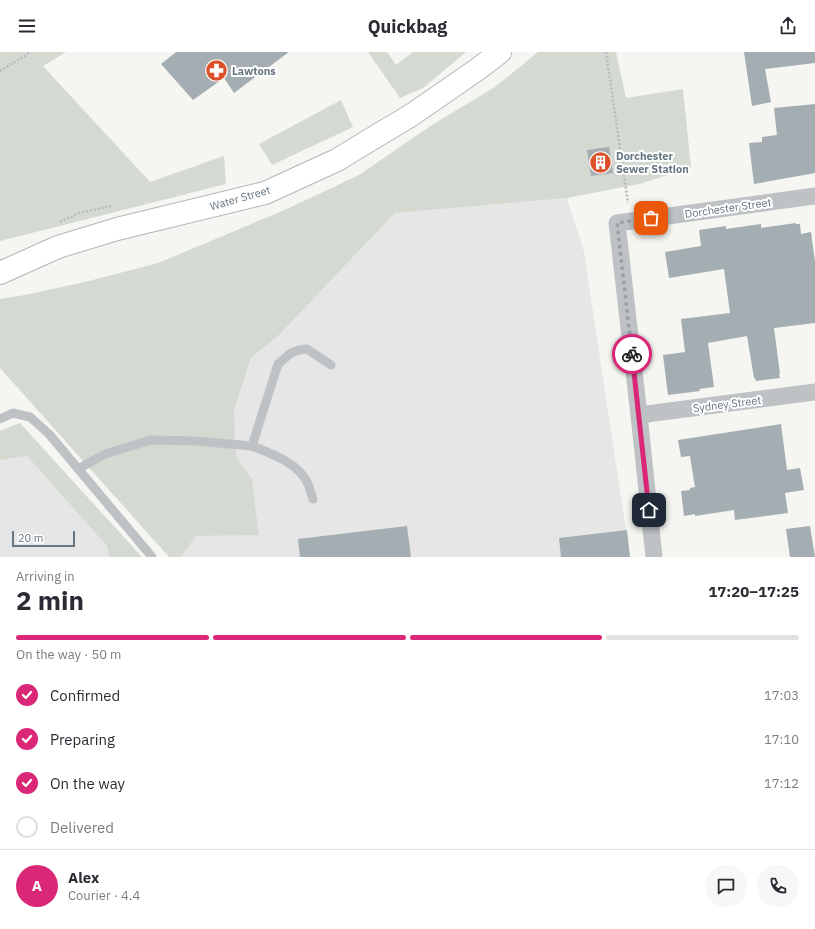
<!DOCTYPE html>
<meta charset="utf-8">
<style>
:root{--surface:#fff;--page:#f7f7f7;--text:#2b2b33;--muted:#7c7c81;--line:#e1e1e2;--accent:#db2777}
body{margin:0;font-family:"IBM Plex Sans",sans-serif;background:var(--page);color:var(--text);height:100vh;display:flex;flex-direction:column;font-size:15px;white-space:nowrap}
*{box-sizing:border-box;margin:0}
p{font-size:13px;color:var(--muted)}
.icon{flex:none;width:22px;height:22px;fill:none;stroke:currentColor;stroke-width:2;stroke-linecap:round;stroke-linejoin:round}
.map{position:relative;height:505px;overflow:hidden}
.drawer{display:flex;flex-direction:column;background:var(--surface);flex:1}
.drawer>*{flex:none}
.scale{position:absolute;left:12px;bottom:10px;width:63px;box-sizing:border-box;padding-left:4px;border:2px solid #657581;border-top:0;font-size:11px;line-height:14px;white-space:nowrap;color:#657581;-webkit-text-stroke:3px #fff;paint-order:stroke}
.pin{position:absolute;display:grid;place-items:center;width:34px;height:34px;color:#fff;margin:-17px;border-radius:8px;box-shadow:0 2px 6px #0006}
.courier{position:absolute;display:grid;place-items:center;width:40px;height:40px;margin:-20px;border:3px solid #db2777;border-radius:50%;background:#fff;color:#222;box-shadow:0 1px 5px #0007}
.headline em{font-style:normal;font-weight:700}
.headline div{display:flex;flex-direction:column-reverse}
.headline{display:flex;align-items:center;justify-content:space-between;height:68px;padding:0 16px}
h1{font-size:26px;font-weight:700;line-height:30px}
.bar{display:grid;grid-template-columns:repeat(4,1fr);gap:6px 4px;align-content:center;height:48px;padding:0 16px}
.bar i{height:5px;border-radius:3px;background:var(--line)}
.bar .on{background:var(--accent)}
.bar p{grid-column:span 4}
.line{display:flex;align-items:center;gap:10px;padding:0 16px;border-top:1px solid var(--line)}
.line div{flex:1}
.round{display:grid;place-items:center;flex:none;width:42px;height:42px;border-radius:21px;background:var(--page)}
ol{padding:0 16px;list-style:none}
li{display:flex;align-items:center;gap:12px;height:44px}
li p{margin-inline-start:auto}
li .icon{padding:4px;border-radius:50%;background:var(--accent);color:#fff;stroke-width:4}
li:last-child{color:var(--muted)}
li i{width:22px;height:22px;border:2px solid var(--line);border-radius:50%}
header{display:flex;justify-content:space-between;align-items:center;height:52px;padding:0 16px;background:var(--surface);font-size:18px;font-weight:700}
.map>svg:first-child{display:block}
.built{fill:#e5e6e5}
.green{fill:#d4dad1}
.building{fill:#a4adb2}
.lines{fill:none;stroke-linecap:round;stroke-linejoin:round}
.secondary-casing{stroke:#b0b6ba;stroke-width:24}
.path{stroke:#b8bbbd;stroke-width:2.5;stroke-dasharray:2 2;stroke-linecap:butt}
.lane{stroke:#bec2c5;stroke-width:9}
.street{stroke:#bec2c5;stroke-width:17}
.secondary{stroke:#fff;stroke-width:22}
.done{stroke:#97a2a8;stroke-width:4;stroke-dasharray:0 7.2}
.route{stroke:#db2777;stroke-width:5}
.labels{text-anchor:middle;stroke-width:4;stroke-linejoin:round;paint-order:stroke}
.poi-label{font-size:11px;font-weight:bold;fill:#657581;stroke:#fff;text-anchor:start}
.street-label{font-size:11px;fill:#657581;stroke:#fff}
</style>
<header><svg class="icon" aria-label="menu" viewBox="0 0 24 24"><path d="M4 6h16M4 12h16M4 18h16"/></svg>Quickbag<svg class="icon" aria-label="share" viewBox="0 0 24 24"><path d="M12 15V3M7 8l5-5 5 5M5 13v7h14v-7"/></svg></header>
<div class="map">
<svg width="815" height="505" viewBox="0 0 815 505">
<rect width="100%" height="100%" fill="#f5f5f1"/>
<!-- built -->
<g class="built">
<path d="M567 146 584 200 630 505H181L196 484 259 482 252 427 236 404 234 358 251 306 279 283 395 161Z"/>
<path d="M27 404 107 494 109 505H0V408Z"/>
</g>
<!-- green -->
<g class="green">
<path d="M0 0H66L43 14 150 130 224 104 226 132 0 189Z"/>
<path d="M368 0H387L396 13 413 0H466L423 36 400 46Z"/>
<path d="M538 0H616L626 46 683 37 691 116 639 132 567 146 395 161 279 283 251 306 234 358 236 404 252 427 259 483 196 484 181 505H169L0 316V247L25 243 89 229 158 211 287 157 359 123 432 73 495 35Z"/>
<path d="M341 48 353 75 272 113 259 92Z"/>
<path d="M20 371 142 505H109L107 494 27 404 0 408V379Z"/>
</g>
<!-- building -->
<g class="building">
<path d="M176 0H289L234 41 224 26 193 48 161 12Z"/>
<path d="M744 0H815V11L765 17 771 50 752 54Z"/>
<path d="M815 52V121L754 132 749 91 762 90V85L777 83 774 56Z"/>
<path d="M609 95 613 121 591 124 587 98Z"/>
<path d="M796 171V172H800L801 182 811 180 815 210V271L774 276 780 322H779L780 326 756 329 755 326H754L747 284 708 291 714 335 699 337 700 339 668 343 663 303 685 300 681 267 730 261 724 217 669 226 665 200 701 194 699 178 726 174V177L761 172V176Z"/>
<path d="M781 372 787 418 800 416 804 438 785 441 788 461 735 468 734 458 695 464V462L684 464 681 439 690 438V436L695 435 690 404 681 405 678 388Z"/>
<path d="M407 474 411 505H300L298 487Z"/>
<path d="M810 474 815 505H790L786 477Z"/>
<path d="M627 478 630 505H561L559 486Z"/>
</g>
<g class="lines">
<defs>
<path id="secondary" d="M0 221 58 195 117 177 265 141 337 108 383 80 410 64 478 17 500 0"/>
</defs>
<!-- secondary casing -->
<use href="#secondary" class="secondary-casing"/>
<!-- path -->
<g class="path">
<path d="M606 0 628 151"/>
<path d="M0 19 31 0"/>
<path d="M60 170 79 161 111 154"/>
</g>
<!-- lane -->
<g class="lane">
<path d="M0 367 13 361 30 365 49 382 152 505"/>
<path d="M252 394C272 402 299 411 308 432 310 437 311 442 313 447"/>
<path d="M78 417 105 402 151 388 196 389 252 394 278 312 291 301 299 298 307 297 331 313"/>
</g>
<!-- street -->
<g class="street">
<path d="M639 363 815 340"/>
<path d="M654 505 639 363 617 171 815 144"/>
</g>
<!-- secondary -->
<use href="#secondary" class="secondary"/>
</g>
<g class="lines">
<!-- done -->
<path class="done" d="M632 302 617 171 651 166"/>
<!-- route -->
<path class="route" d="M632 302 649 458"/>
</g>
<!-- icons -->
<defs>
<symbol id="pharmacy-disc" viewBox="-11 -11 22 22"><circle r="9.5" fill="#dc512a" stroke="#fff"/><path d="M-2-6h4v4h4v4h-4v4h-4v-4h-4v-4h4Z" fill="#fff"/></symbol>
<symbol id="building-disc" viewBox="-11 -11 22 22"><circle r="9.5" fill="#dc512a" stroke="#fff"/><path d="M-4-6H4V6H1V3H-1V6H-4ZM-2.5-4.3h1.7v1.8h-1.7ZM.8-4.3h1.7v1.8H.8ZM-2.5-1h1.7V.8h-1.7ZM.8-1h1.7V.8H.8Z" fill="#fff"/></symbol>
</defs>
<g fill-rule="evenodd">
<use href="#pharmacy-disc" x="204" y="6" width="25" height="25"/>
<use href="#building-disc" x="588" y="98" width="25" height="25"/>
</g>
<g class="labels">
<!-- poi labels -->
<g class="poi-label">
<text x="232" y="23">Lawtons</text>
<text x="616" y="108">Dorchester<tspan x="616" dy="13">Sewer Station</tspan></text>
</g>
<!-- street labels -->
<g class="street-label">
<text transform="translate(240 146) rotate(-16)" y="4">Water Street</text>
<text transform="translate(728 156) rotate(-8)" y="4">Dorchester Street</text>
<text transform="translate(727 352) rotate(-7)" y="4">Sydney Street</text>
</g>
</g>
</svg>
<div class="scale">20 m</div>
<div class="pin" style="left:651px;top:166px;background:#ea580c"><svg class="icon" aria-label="bag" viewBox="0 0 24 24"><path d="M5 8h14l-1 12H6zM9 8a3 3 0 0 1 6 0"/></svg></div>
<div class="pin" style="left:649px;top:458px;background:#1f2937"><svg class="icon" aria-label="home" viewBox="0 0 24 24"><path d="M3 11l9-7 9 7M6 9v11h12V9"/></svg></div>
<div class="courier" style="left:632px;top:302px"><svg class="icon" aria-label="bike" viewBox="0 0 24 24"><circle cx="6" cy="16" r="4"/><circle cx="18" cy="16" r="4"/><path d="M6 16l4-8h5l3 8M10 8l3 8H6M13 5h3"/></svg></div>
</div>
<section class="drawer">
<div class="headline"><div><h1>2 min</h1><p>Arriving in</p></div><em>17:20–17:25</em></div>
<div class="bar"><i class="on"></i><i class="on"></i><i class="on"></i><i></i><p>On the way · 50 m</p></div>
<ol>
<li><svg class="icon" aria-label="check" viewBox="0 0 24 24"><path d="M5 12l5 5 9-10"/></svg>Confirmed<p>17:03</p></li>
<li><svg class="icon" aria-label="check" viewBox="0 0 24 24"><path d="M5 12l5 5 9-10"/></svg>Preparing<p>17:10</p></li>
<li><svg class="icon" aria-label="check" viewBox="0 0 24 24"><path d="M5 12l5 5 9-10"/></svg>On the way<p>17:12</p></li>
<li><i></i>Delivered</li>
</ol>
<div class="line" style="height:72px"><b class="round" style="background:var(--accent);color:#fff">A</b><div><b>Alex</b><p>Courier · 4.4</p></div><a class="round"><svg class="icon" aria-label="chat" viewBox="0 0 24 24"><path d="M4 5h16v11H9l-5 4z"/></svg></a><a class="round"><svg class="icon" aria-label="phone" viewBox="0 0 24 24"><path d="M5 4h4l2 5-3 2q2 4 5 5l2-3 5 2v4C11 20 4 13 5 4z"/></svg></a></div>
</section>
